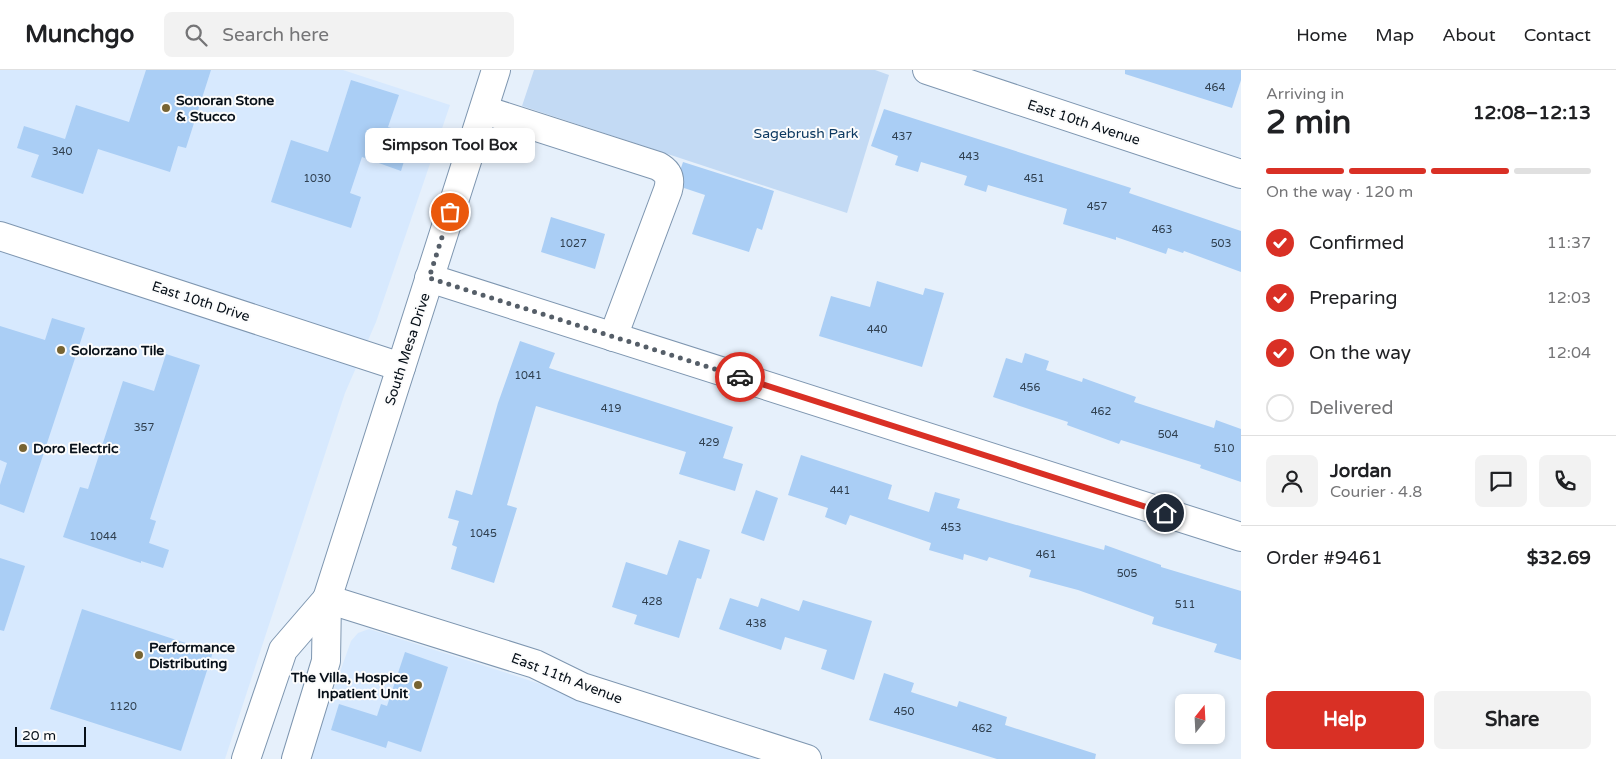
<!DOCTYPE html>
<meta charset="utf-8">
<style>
:root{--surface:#fff;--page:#f2f2f2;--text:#202124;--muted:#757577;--line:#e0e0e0;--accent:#d93025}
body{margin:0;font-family:"Varela Round",sans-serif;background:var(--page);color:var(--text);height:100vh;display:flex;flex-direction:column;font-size:19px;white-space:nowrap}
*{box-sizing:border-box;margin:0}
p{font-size:16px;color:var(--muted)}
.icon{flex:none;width:28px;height:28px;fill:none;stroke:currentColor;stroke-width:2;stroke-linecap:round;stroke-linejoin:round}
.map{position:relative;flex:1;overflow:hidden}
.details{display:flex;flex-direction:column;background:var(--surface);width:375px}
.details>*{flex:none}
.needle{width:32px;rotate:18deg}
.tools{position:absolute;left:1175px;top:624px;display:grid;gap:10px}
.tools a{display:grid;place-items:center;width:50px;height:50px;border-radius:8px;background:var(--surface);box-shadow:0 2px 8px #0003;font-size:25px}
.scale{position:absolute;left:15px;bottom:12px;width:71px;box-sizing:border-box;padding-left:5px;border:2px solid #071019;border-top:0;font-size:14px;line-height:18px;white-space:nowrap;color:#071019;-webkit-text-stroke:4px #fcfcfc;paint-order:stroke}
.pin{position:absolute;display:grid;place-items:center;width:42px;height:42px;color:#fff;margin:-21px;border:2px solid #fff;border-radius:50%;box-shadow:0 1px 5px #0007}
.courier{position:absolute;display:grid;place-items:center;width:50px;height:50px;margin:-25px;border:4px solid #d93025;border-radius:50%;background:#fff;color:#222;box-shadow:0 1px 6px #0007}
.bubble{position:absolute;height:35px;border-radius:8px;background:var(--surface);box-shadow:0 2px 8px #0003;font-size:16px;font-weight:700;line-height:35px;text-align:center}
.headline em{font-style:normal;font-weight:700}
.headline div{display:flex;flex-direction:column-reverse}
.headline{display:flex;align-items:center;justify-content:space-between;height:85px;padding:0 25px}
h1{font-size:32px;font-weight:700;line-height:38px}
.bar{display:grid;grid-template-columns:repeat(4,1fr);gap:8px 5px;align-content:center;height:60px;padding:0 25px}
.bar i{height:6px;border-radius:4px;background:var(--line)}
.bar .active{background:var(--accent)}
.bar p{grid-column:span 4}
.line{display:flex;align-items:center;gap:12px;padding:0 25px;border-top:1px solid var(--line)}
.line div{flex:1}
.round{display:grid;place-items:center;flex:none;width:52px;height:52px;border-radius:8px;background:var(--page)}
ol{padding:0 25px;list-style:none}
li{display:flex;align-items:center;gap:15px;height:55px}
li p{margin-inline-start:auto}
li .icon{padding:5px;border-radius:50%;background:var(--accent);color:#fff;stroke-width:4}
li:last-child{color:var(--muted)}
li i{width:28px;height:28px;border:2px solid var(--line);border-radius:50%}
.cta{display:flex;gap:10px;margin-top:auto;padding:10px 25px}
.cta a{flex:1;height:58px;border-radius:8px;background:var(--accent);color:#fff;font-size:20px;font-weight:700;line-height:58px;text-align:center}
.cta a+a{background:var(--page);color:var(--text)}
header{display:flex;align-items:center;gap:30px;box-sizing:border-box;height:70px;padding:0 25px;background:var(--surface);border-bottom:1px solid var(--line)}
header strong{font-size:24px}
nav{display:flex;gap:28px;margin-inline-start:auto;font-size:18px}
.search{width:350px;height:45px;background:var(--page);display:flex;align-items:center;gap:12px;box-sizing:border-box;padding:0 18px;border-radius:8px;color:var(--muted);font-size:19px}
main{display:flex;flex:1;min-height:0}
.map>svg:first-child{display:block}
.built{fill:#d7e9fe}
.green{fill:#c3daf4}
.building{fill:#aacef5}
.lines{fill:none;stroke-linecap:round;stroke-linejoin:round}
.minor-casing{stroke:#7e96b0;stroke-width:30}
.major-casing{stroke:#7e96b0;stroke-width:30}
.minor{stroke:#fff;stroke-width:28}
.major{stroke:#fff;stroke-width:28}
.done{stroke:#555e68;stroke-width:5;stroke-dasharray:0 9}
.route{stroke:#d93025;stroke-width:6}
.poi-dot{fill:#776433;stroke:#fcfcfc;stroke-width:2}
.labels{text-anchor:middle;stroke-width:4;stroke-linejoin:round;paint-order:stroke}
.number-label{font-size:11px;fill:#304050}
.poi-label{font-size:14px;font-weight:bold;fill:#071019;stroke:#fcfcfc;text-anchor:start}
.street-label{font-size:14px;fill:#071019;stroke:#fcfcfc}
.park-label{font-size:14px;fill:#0d3961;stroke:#fcfcfc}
</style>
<header>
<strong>Munchgo</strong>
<div class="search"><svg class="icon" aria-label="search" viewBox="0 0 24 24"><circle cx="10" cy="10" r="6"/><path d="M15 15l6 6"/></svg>Search here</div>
<nav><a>Home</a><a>Map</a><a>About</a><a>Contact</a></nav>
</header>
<main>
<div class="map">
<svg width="1241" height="689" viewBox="0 0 1241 689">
<rect width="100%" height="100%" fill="#e6f0fb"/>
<!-- built -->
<g class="built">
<path d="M0 0H343L450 35 376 252 345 323 225 689H0Z"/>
<path d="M369 559 513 605 765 689H309L351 571 358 563Z"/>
</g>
<!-- green -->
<path class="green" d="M534 0H875L889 5 847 143 522 36Z"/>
<!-- building -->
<g class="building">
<path d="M146 0H211L186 78 178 76 170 102 98 79 83 124 31 107 39 85 17 78 24 56 65 69 76 35 129 52Z"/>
<path d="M1125 0H1241V10L1232 38 1125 4Z"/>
<path d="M351 10 399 25 388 57 412 65 401 101 362 87 350 123 361 127 351 158 271 132 291 70 328 82Z"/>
<path d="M884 39 1131 118 1129 123 1241 161V202L1184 181 1183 183 1168 178 1166 184 1116 167V170L1063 154 1067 139 988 115 986 122 964 115 967 106 921 92 918 102 895 95 898 86 871 76Z"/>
<path d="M683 92 774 121 762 160 757 158 749 182 692 164 705 125 684 118 681 98Z"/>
<path d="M551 147 605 164 595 199 541 182Z"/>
<path d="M877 211 923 225 925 218 944 223 922 297 819 266 831 226 870 237Z"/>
<path d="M52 248 85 258 24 443 0 434V415L7 393 0 390V256L45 270Z"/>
<path d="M520 271 555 283 549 298 733 357 723 388 743 394 735 421 679 404 686 382 536 336 507 435 517 438 494 513 451 499 457 477 452 475 459 451 448 448 456 420 472 425 498 333Z"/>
<path d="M1025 283 1049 291 1046 300 1082 312 1083 308 1136 327 1134 332 1214 358 1216 350 1241 359V412L1200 398 1201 395 1121 370 1119 374 1067 355 1068 352 993 327 1006 288 1022 293Z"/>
<path d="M166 284 200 295 150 449 156 451 149 473 169 480 163 498 141 491V493L63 467 80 417 88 419 123 311 154 321Z"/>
<path d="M801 385 892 415 888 429 929 442 935 422 960 429 957 438 1104 480 1105 475 1161 495V497L1241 521V590L1214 582 1217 574 1152 554 1154 547 1078 520 1029 507 1031 500 989 487 987 491 964 484 963 490 929 480 931 473 850 445 846 455 825 447 828 438 788 425Z"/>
<path d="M756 420 778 428 764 471 741 463Z"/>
<path d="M679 470 710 480 701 509 697 508 679 568 634 554 637 545 612 537 626 492 667 505Z"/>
<path d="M0 488 25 496 4 561 0 560Z"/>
<path d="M730 528 758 537 761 528 799 541 803 530 872 551 854 610 821 599 827 580 785 567 781 580 719 559Z"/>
<path d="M82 539 213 582 181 681 50 639Z"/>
<path d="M405 582 448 597 421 682 388 671 386 678 331 660 339 634 377 646 381 634 387 636Z"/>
<path d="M884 603 914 613 911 622 957 637 959 631 1007 647 1005 655 1096 684 1095 689H997L869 650Z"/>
</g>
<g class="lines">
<defs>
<g id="minor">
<path d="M927 0 1241 104"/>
<path d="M484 40 658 96C669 102 671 109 668 120L613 267"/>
<path d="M0 166 401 297"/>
<path d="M429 208 1241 467"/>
<path d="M327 529 535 594 582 617 807 689"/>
</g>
<g id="major">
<path d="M246 689 283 580 327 529"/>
<path d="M296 689 326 591 327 529 496 0"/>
</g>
</defs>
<!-- minor casing -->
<use href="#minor" class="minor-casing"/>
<!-- major casing -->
<use href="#major" class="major-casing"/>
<!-- minor -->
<use href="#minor" class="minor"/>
<!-- major -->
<use href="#major" class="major"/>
</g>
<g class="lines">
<!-- done -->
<path class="done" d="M450 142 429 208 740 307"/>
<!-- route -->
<path class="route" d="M740 307 1165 443"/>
</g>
<!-- markers -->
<g class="poi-dot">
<circle cx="166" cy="38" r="5"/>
<circle cx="61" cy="280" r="5"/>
<circle cx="23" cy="378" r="5"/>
<circle cx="139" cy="585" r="5"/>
<circle cx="418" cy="615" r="5"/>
</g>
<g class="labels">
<!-- number labels -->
<g class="number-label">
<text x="1215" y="21">464</text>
<text x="902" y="70">437</text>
<text x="62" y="85">340</text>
<text x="969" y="90">443</text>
<text x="317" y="112">1030</text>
<text x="1034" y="112">451</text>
<text x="1097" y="140">457</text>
<text x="1162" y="163">463</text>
<text x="573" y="177">1027</text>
<text x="1221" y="177">503</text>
<text x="877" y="263">440</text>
<text x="528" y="309">1041</text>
<text x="1030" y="321">456</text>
<text x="611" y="342">419</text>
<text x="1101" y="345">462</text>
<text x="144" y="361">357</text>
<text x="1168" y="368">504</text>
<text x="709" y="376">429</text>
<text x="1224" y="382">510</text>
<text x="840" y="424">441</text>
<text x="951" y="461">453</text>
<text x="483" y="467">1045</text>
<text x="103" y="470">1044</text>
<text x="1046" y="488">461</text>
<text x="1127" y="507">505</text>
<text x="652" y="535">428</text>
<text x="1185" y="538">511</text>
<text x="756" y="557">438</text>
<text x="123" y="640">1120</text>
<text x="904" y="645">450</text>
<text x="982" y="662">462</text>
</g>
<!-- poi labels -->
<g class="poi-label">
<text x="176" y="35">Sonoran Stone<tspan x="176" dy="16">&amp; Stucco</tspan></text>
<text x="71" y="285">Solorzano Tile</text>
<text x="33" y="383">Doro Electric</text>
<text x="149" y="582">Performance<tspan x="149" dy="16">Distributing</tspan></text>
<text x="408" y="612" text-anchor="end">The Villa, Hospice<tspan x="408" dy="16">Inpatient Unit</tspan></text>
</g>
<!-- street labels -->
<g class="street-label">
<text transform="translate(1084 52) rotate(18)" y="5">East 10th Avenue</text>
<text transform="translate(201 231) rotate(18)" y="5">East 10th Drive</text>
<text transform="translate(407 279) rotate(-72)" y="5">South Mesa Drive</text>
<text transform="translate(567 608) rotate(21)" y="5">East 11th Avenue</text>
</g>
<!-- park labels -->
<g class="park-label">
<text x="806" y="68">Sagebrush Park</text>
</g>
</g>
</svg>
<div class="tools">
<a><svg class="needle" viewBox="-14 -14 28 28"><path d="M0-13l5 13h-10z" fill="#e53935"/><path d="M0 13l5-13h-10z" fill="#757577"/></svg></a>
</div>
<div class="scale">20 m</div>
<div class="pin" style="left:450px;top:142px;background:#ea580c"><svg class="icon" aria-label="bag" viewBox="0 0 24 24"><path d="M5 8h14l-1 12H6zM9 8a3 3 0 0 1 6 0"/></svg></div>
<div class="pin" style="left:1165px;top:443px;background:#1f2937"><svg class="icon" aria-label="home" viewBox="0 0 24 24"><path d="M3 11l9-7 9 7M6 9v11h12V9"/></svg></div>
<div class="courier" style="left:740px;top:307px"><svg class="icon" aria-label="car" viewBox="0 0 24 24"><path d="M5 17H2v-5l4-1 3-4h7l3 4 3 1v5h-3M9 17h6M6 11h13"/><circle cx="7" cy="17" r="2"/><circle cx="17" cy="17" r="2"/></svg></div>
<div class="bubble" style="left:365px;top:58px;width:170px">Simpson Tool Box</div>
</div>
<section class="details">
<div class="headline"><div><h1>2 min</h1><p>Arriving in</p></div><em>12:08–12:13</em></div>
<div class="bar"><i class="active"></i><i class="active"></i><i class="active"></i><i></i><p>On the way · 120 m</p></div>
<ol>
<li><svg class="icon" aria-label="check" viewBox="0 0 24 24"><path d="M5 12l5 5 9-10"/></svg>Confirmed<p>11:37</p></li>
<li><svg class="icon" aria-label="check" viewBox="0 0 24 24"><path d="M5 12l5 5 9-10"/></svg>Preparing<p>12:03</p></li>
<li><svg class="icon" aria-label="check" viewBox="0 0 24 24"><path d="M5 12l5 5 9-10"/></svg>On the way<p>12:04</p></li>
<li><i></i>Delivered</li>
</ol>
<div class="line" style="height:90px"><a class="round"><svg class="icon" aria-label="person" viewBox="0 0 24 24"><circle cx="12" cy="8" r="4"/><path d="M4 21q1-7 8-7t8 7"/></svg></a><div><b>Jordan</b><p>Courier · 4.8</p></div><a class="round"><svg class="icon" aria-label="chat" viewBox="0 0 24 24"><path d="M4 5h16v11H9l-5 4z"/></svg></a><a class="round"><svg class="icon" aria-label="phone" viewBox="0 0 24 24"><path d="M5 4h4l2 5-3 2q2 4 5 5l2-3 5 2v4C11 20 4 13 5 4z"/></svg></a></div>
<div class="line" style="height:65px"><div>Order #9461</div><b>$32.69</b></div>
<div class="cta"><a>Help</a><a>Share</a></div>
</section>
</main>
